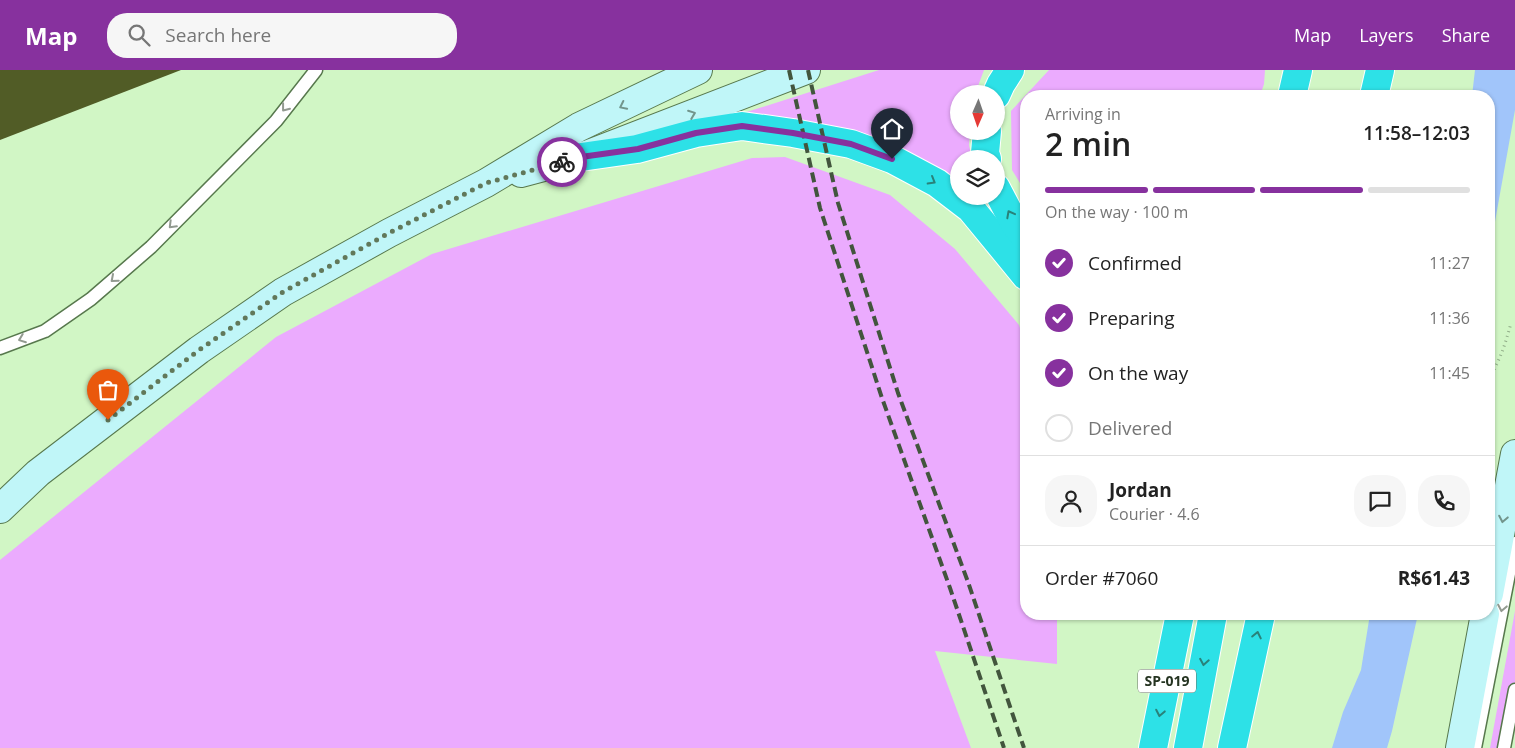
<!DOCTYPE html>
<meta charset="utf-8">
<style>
:root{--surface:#fff;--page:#f6f6f6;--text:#222;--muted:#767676;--line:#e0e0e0;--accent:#87319e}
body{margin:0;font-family:"Open Sans",sans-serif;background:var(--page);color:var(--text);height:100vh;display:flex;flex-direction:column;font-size:19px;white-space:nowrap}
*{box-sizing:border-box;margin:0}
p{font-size:16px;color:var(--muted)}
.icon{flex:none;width:28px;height:28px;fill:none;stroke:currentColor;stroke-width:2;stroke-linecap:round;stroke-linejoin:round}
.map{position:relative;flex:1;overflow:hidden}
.details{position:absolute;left:1020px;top:20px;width:475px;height:530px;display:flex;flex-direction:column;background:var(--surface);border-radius:20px;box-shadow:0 1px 4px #0004}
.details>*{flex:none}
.needle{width:32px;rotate:182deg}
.fabs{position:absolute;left:950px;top:15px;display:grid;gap:10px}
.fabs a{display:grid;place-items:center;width:55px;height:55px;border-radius:50%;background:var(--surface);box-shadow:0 1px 4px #0004;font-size:25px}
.pin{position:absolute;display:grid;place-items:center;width:42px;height:42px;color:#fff;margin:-51px -21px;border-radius:50% 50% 50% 0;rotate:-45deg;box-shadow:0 0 5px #0007}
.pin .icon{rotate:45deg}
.courier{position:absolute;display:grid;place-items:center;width:50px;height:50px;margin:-25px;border:4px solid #87319e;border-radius:50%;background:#fff;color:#222;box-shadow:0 1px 6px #0007}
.summary em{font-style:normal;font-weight:600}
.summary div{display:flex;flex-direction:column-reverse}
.summary{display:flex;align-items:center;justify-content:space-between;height:85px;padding:0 25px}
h1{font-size:32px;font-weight:600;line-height:38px}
.bar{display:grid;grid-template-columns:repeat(4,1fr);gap:8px 5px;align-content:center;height:60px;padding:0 25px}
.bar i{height:6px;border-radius:4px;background:var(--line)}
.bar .on{background:var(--accent)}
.bar p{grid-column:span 4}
.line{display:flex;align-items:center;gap:12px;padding:0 25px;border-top:1px solid var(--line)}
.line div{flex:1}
.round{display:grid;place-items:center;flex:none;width:52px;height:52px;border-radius:20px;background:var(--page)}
ol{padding:0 25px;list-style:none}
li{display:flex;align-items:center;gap:15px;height:55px}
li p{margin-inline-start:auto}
li .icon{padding:5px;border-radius:50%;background:var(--accent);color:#fff;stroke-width:4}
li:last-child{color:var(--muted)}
li i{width:28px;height:28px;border:2px solid var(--line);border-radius:50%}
header{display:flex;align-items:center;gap:30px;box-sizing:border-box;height:70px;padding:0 25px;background:var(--accent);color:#fff}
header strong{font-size:24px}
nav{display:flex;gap:28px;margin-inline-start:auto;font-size:18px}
.search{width:350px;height:45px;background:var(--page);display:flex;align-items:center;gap:12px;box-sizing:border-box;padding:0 18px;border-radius:20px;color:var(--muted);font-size:19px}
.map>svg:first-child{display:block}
.green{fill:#ebabfe}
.water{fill:#a1c5fa}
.building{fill:#515b27;filter:url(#shadow)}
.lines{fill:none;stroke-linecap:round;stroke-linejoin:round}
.lane-casing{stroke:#57784d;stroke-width:15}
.secondary-casing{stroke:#57784d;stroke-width:30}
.highway-casing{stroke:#fff;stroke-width:30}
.path{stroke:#90ac87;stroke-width:3;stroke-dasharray:1 4;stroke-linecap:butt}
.lane{stroke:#fff;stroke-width:12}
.secondary{stroke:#c0f6f8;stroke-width:28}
.highway{stroke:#2de1e7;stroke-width:28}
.rail{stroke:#42553d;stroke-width:4;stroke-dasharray:10 5;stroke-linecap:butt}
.oneway{stroke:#72958c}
.oneway2{stroke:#929a90}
.oneway3{stroke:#29827a}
.done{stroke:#61785a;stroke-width:5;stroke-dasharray:0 9}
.route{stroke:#87319e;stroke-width:6}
.labels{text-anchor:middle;stroke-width:5;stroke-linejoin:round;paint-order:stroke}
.shield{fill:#fff;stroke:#667164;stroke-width:1}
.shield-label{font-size:14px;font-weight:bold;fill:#253421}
</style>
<header>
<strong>Map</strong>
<div class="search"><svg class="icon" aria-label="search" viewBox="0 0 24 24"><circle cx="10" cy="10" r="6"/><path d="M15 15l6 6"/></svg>Search here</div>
<nav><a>Map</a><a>Layers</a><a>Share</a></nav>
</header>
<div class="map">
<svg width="1515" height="678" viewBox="0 0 1515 678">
<defs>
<filter id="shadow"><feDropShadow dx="4.5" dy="-4.5" stdDeviation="0" flood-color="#0004"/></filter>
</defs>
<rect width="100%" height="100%" fill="#d1f6c5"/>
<!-- green -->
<g class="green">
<path d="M879 0H984L975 24H959V61H970L969 75 972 89H959V126L914 96 712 53Z"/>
<path d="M1049 0H1265L1264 14 1260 26H1026V123L1012 100 1011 41Z"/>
<path d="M785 87 890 125 955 179 1019 255 1026 276V544H1057V594L935 581 971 678H0V490L276 267 432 184 752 88Z"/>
<path d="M1515 541V612L1504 678H1490Z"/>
</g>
<!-- water -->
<g class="water">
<path d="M1475 0H1515V40L1489 185V26H1472Z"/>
<path d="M1370 544H1418L1392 661 1387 678H1332L1343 642 1361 600Z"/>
</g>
<!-- building -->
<path class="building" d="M0 0H181L0 70Z"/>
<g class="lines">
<defs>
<g id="lane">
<path d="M0 278 45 261 91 229 151 177 276 51 316 0"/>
<path d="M1475 678 1515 473"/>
<path d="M1504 678 1515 620"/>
</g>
<g id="secondary">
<path d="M521 103 581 87 806 0"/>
<path d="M0 439 38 403 199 280 283 222 389 163 486 113 579 57 698 0"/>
<path d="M1489 524 1515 384"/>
<path d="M1460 678 1485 544"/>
</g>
<g id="highway">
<path d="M996 25 1001 14 1010 0"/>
<path d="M1292 26 1298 0"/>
<path d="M1374 26 1380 0"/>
<path d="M987 61 985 83 987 89"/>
<path d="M581 87 637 79 696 63 742 56 793 63 851 74 892 89 937 113 971 139 1026 206"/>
<path d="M996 118 1015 154 1026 168"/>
<path d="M1153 678 1180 544"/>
<path d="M1188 678 1213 544"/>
<path d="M1232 678 1261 544"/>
</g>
</defs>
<!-- lane casing -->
<use href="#lane" class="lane-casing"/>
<!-- secondary casing -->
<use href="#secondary" class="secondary-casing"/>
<!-- highway casing -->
<use href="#highway" class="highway-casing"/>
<!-- path -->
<path class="path" d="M1489 308C1500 291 1506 272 1511 253"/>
<!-- lane -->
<use href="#lane" class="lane"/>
<!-- secondary -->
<use href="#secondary" class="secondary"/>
<!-- highway -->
<use href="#highway" class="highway"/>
<!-- rail -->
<g class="rail">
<path d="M789 0 820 138 882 328 950 518 1004 678"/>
<path d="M808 0 838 133 898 323 968 512 1024 678"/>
</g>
</g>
<!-- one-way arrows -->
<defs><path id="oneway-chevron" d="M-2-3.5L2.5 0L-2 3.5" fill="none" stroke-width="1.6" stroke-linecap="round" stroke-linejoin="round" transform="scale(1.25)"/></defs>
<g class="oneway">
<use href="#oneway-chevron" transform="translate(623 36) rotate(154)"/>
<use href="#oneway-chevron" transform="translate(692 44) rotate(-21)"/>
<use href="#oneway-chevron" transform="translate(1503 449) rotate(101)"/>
</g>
<g class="oneway2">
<use href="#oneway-chevron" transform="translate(285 38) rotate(128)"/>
<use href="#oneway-chevron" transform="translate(172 155) rotate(135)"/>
<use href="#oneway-chevron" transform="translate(114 209) rotate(139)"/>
<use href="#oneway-chevron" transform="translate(22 269) rotate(159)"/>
<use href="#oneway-chevron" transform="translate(1502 538) rotate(101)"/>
</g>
<g class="oneway3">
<use href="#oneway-chevron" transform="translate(932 111) rotate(30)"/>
<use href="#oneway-chevron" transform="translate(1010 144) rotate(-118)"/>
<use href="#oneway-chevron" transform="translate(1257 565) rotate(-78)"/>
<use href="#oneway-chevron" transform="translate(1204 592) rotate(100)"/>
<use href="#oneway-chevron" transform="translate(1160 643) rotate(101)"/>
</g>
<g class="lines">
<!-- done -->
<path class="done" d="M108 350 199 280 283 222 389 163 486 113 562 92"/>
<!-- route -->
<path class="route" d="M562 92 581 87 638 79 696 63 742 56 793 63 851 74 892 89"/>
</g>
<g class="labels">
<!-- shield labels -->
<rect class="shield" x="1138" y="599.5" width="58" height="23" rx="4"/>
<g class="shield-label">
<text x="1167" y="616">SP-019</text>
</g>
</g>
</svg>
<div class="fabs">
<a><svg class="needle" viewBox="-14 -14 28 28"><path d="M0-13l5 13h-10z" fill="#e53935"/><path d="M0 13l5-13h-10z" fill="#767676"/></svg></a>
<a><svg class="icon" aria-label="layers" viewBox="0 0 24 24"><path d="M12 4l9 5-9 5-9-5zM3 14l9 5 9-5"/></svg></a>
</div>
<div class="pin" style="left:108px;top:350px;background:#ea580c"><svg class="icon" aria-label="bag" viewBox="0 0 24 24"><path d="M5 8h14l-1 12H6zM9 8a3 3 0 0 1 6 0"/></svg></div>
<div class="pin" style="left:892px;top:89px;background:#1f2937"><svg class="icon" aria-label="home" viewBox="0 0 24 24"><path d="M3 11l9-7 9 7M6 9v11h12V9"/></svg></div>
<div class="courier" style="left:562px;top:92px"><svg class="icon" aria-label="bike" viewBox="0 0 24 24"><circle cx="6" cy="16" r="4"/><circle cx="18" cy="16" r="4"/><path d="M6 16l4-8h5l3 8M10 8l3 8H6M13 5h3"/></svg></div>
<section class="details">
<div class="summary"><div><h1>2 min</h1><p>Arriving in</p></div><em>11:58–12:03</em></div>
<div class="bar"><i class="on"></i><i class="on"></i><i class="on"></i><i></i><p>On the way · 100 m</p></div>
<ol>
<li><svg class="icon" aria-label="check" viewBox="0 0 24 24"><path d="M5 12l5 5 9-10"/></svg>Confirmed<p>11:27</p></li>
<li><svg class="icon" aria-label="check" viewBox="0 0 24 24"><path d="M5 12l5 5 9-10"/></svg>Preparing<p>11:36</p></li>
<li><svg class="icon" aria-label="check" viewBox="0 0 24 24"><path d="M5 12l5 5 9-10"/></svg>On the way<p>11:45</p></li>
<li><i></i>Delivered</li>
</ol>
<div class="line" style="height:90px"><a class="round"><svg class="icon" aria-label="person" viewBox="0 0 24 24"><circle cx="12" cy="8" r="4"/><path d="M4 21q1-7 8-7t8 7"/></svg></a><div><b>Jordan</b><p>Courier · 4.6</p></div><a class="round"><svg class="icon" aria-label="chat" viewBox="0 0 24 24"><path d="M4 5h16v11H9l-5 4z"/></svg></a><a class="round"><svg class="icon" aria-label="phone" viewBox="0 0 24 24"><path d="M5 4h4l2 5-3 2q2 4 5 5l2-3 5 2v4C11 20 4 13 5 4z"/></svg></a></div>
<div class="line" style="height:65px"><div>Order #7060</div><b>R$61.43</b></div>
</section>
</div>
